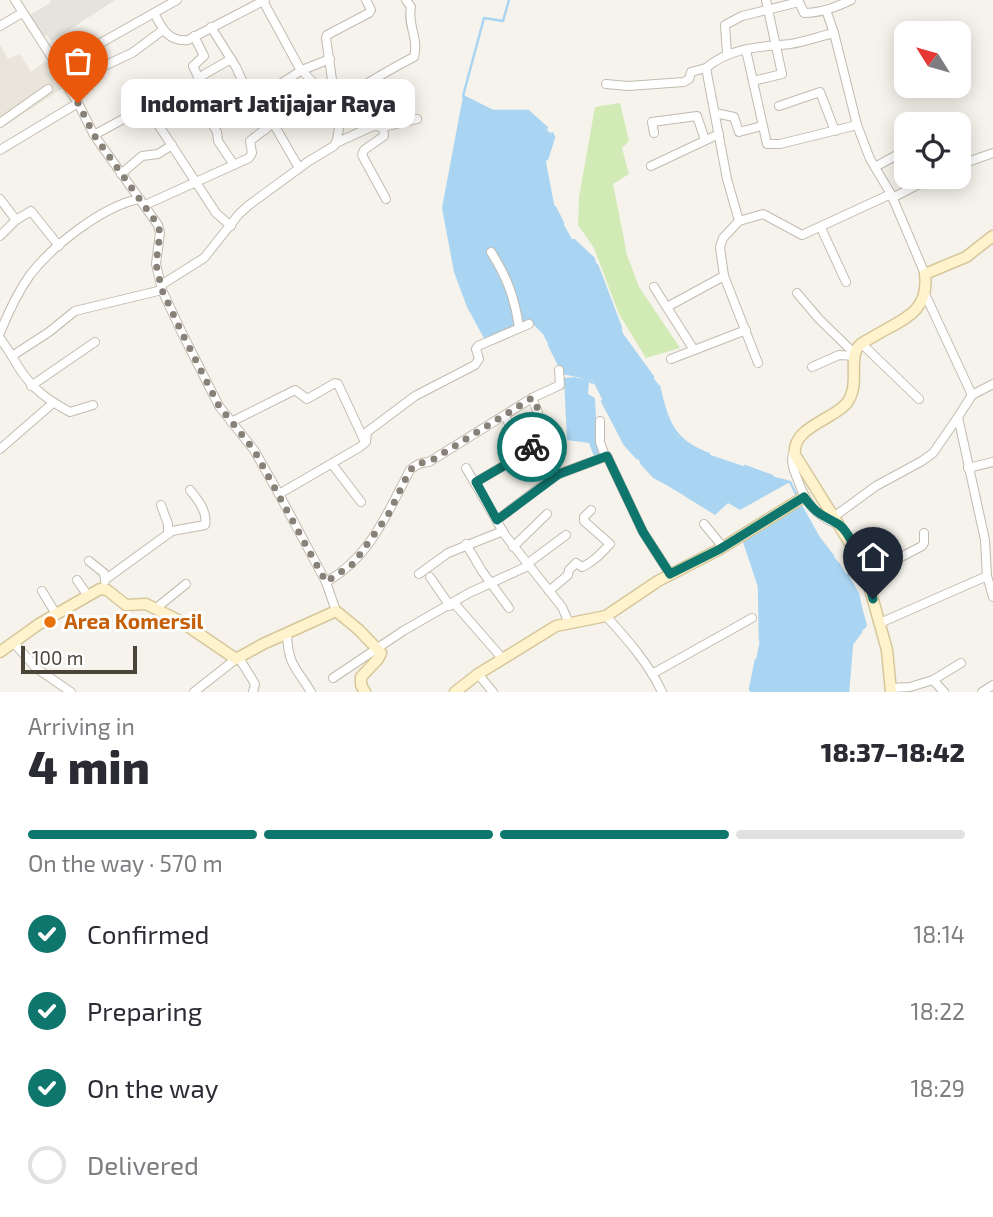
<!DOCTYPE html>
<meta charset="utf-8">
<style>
:root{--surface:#fff;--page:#f7f7f7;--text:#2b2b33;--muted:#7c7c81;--line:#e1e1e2;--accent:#0f766e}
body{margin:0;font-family:"Exo 2",sans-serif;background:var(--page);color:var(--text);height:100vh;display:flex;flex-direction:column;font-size:26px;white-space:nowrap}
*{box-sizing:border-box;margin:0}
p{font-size:23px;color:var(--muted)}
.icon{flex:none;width:38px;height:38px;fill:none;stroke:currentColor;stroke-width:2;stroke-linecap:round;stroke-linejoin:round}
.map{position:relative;height:692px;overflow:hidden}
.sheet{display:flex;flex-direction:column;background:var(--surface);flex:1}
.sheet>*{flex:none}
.needle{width:46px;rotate:307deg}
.fabs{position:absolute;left:894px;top:21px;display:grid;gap:14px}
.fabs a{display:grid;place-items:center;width:77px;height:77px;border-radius:14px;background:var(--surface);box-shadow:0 4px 18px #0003;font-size:35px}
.scale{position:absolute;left:21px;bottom:18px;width:116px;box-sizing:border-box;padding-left:7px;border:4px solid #4b4439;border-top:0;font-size:19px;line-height:24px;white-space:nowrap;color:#4b4439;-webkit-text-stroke:5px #fff;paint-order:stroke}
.pin{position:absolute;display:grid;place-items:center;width:60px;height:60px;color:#fff;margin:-72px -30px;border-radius:50% 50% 50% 0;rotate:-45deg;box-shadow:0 0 7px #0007}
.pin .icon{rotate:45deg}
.courier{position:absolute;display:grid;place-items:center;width:70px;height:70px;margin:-35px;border:5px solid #0f766e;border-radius:50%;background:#fff;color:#222;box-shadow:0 2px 9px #0007}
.bubble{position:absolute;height:49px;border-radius:14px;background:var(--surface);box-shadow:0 4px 18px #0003;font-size:23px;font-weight:800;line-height:49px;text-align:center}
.head em{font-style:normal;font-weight:800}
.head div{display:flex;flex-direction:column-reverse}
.head{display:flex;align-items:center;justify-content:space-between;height:119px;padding:0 28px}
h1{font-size:46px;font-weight:800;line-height:52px}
.bar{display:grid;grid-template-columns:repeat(4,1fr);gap:10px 7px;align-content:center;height:84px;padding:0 28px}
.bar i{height:9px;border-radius:5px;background:var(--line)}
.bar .on{background:var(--accent)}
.bar p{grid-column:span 4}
ol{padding:0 28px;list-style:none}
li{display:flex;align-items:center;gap:21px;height:77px}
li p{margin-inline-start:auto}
li .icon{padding:7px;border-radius:50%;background:var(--accent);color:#fff;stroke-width:4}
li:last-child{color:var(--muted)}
li i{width:38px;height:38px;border:4px solid var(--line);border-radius:50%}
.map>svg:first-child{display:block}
.residential{fill:#eae5da}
.industrial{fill:#e6e2dd}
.green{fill:#d2eab5}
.water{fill:#a9d4f2}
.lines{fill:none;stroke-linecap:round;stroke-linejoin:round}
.stream{stroke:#a9d4f2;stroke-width:2.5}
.street-casing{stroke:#c2bbae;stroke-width:10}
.secondary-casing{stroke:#d6c79b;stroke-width:13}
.street{stroke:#fff;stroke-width:8}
.secondary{stroke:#fff3cd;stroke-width:10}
.done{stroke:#878178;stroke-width:7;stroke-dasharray:0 12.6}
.route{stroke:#0f766e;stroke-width:9}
.food-dot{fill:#e8710a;stroke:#fff;stroke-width:2.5}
.labels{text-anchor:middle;stroke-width:6;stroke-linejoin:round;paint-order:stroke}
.food-label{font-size:21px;font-weight:bold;fill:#c56008;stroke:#fff;text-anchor:start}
</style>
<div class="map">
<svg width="993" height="692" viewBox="0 0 993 692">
<rect width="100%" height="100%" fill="#f6f3ec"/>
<!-- residential -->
<path class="residential" d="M0 44 8 59 20 54 31 72 48 60 63 88 0 129Z"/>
<!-- industrial -->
<path class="industrial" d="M51 0H115L52 41 46 35 42 37 28 16 50 3Z"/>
<!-- green -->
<path class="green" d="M620 103 629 141 622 148 629 174 613 184 627 255 639 287 680 348 646 358 619 314 594 248 578 225 579 197 595 107Z"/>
<!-- water -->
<g class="water">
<path d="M463 96 493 111H528L554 137 546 162 555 209 572 239 594 257 626 341 658 384 667 418 678 437 702 452 790 482 740 510 728 503 715 515 654 477 625 445 593 381 563 373 543 334 530 321 485 340 467 307 454 272 442 208Z"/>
<path d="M575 377 589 381 588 394 595 398 597 439 603 455 595 459 589 443 567 440 564 378Z"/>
<path d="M800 505 819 538 840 564 858 594 867 625 852 644 848 692H752L750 689 761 635 759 587 743 538Z"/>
</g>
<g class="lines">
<!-- stream -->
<g class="stream">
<path d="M509 0 503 21 484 18 463 96 493 111H528L547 128"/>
<path d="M547 159 554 137 552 133"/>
<path d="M555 207 563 223"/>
<path d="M574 240 594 259"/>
<path d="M597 265 621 328"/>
<path d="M624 337 653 377"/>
<path d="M549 345 563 373 579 376 593 383"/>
<path d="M659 386C667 420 672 441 709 454"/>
<path d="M602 401 625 445 637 458"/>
<path d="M641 463 654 477 680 491"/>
<path d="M745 466 772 476"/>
<path d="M778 479 790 482 797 496"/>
<path d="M801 506 819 538 833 556"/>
<path d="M744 541 759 586 760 640"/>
<path d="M847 575 858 594 865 627"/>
<path d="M752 692 750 689 756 660"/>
<path d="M848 692 852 644 861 632"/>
</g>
<defs>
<g id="street">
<path d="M15 0 58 67 63 80 78 103 94 135 158 225 160 233 156 264 162 290 182 333 219 406 254 450 279 494 326 582 336 611"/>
<path d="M826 10 834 33 857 125 870 159 891 194 925 274"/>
<path d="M154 13C162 28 168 42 188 40L265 0"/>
<path d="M0 26 22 13"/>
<path d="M211 27 236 67 265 130"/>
<path d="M194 36 204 56 193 66 204 89 197 98 217 132 218 141 234 165"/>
<path d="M746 50 767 144H780L857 125"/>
<path d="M727 53 725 25 742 16 799 2 804 13C820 13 837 7 851 0"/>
<path d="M58 67 177 0"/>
<path d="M198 78 231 59"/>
<path d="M753 81 782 74 766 0"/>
<path d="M65 84 132 53 163 30"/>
<path d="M606 84 628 86 684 82 689 79 691 72 706 68"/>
<path d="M252 102 302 70 330 59"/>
<path d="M335 103C361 87 388 70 414 57 419 37 407 26 411 7L406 0"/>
<path d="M146 106 216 213 231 226"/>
<path d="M779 106 820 92 835 131"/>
<path d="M715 113 734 117 739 132 762 126"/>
<path d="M0 123 48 89"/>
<path d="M273 123 299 168"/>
<path d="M383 127 417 119"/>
<path d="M654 133 652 122 697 116 705 140"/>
<path d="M94 135 158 100"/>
<path d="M336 143 373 126 383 127 384 136 364 150 362 155 386 199"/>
<path d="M0 150 78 103"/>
<path d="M959 165 993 153"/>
<path d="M651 166 719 134"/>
<path d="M875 167 906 150"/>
<path d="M121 174 142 156 158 154 172 145"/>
<path d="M892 198 933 177"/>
<path d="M0 199 16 220"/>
<path d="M145 205 249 158 252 153 250 141 273 123 318 98 317 87 299 67 263 1"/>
<path d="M739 221 727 179 706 68C730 47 761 47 790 44 805 42 820 36 834 33"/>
<path d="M821 228 846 282"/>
<path d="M0 236 16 220 31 211 59 246"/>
<path d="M491 252C507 277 515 299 519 327"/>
<path d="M161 285 204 258 239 214 249 205 309 161 334 146 337 140 339 128 326 38 327 35 369 13 371 10 366 0"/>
<path d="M654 287 694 350"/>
<path d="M797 293 819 319 855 354"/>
<path d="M925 294 972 395"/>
<path d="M667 307 724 276"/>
<path d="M0 333C8 313 18 292 30 275 52 246 104 205 140 199"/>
<path d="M0 338 12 356 49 332 75 311 162 290"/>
<path d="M862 344 919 399"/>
<path d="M12 356C27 384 42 397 70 412L93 405"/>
<path d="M671 359 746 330"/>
<path d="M758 363 724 276 720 247 723 238 739 221 763 214 802 235 891 194"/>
<path d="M812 367 839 355 854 356"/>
<path d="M31 386 95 342"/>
<path d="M505 416 516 437"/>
<path d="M958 417 972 395 993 384"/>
<path d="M600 421V442L605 456"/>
<path d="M231 422 295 390 307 399 335 383 338 384 364 440"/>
<path d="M0 449 53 403"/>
<path d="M794 451C790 461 793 468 797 478 805 501 815 517 840 525"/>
<path d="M332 464 361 502"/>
<path d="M466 468 505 535 562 607 569 623"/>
<path d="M968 468 993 462"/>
<path d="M476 482 532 449 538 413 532 398"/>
<path d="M279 494 360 447 366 442 367 432 415 396 475 365 479 359 476 349 478 346 529 324"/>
<path d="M161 505 168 524V534"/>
<path d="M835 516 876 486 922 461 933 453 958 417 985 540 987 576 993 597"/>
<path d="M497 520 556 475 607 456 643 532 670 574"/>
<path d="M704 524 723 547"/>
<path d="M466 544 482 571 509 608"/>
<path d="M513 547 547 514"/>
<path d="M89 561 104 573 105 581"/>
<path d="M527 564 566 535"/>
<path d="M419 574 448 553 503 531"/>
<path d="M867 575 922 546 924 543V533"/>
<path d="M430 577 450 606"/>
<path d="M106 579 172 531 205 525C208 512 198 500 190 490"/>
<path d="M77 580 88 596"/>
<path d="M326 582C370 558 387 513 410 470 417 464 420 463 429 462L532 398 560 385 559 370"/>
<path d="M42 591 56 614"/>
<path d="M549 591 568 575 569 570 576 563 582 567C595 561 601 553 610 544L584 521V517L591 510"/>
<path d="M454 603 502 658"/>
<path d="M155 609 186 584"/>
<path d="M606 616C627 639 649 664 662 692"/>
<path d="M880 623 987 576"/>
<path d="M287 633C288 666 296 667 311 692"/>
<path d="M14 643 36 668 71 692"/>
<path d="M239 658 255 684 253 692"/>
<path d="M478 674 493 692"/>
<path d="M652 674 752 618"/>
<path d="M333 678 403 631 469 593 528 566"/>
<path d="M933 680 961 663"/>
<path d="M891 688 910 687 933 680 944 692"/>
<path d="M194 692 236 659"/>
<path d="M982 692 993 685"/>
</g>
<g id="secondary">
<path d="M0 652 39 624 100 589 107 590 126 605 146 604 180 621 236 659 263 644 336 611 359 630 381 653 378 659 361 677V685L365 692"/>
<path d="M455 692 478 674 556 626 606 616 658 581 720 549 804 497"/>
<path d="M891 692 887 650 863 564 795 455C791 428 832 420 846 404 861 386 848 360 858 347 861 343 867 340 871 338 900 320 930 314 925 274L966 257 993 236"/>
</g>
</defs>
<!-- street casing -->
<use href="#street" class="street-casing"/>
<!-- secondary casing -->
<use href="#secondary" class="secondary-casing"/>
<!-- street -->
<use href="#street" class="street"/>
<!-- secondary -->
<use href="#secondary" class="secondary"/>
</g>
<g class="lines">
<!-- done -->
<path class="done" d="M78 103 94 135 158 225 160 233 156 264 162 290 182 333 219 406 254 450 326 582 353 564 388 515 410 470 419 463 429 462 532 398 538 409 532 447"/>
<!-- route -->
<path class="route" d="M532 447 526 453 476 482 497 520 559 474 607 456 643 532 670 574 720 549 804 497C817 515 821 514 838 524 853 533 869 582 873 599"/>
</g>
<!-- markers -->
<circle class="food-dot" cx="50" cy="622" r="7"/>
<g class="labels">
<!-- food labels -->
<g class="food-label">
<text x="64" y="629">Area Komersil</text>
</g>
</g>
</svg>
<div class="fabs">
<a><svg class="needle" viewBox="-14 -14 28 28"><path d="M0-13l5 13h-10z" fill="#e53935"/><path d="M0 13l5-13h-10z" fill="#7c7c81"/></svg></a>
<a><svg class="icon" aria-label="locate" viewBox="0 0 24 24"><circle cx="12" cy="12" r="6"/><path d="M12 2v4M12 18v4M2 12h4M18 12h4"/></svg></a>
</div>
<div class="scale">100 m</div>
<div class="pin" style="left:78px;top:103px;background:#ea580c"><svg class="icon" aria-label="bag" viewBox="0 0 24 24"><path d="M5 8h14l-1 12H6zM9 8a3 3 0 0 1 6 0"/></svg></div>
<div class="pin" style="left:873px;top:599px;background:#1f2937"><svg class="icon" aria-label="home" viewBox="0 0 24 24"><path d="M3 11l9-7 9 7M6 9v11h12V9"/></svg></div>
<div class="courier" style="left:532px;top:447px"><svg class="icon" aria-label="bike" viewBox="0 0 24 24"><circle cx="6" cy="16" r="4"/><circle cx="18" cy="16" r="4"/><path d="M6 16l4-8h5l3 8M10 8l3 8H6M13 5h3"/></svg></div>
<div class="bubble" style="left:121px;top:79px;width:294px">Indomart Jatijajar Raya</div>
</div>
<section class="sheet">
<div class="head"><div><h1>4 min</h1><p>Arriving in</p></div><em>18:37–18:42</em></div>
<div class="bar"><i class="on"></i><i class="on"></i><i class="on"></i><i></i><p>On the way · 570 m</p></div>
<ol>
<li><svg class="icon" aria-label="check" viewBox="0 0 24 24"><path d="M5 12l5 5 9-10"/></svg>Confirmed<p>18:14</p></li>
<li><svg class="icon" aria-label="check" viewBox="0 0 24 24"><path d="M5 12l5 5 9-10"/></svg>Preparing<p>18:22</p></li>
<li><svg class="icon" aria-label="check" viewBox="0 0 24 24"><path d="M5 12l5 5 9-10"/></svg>On the way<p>18:29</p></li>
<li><i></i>Delivered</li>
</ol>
</section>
